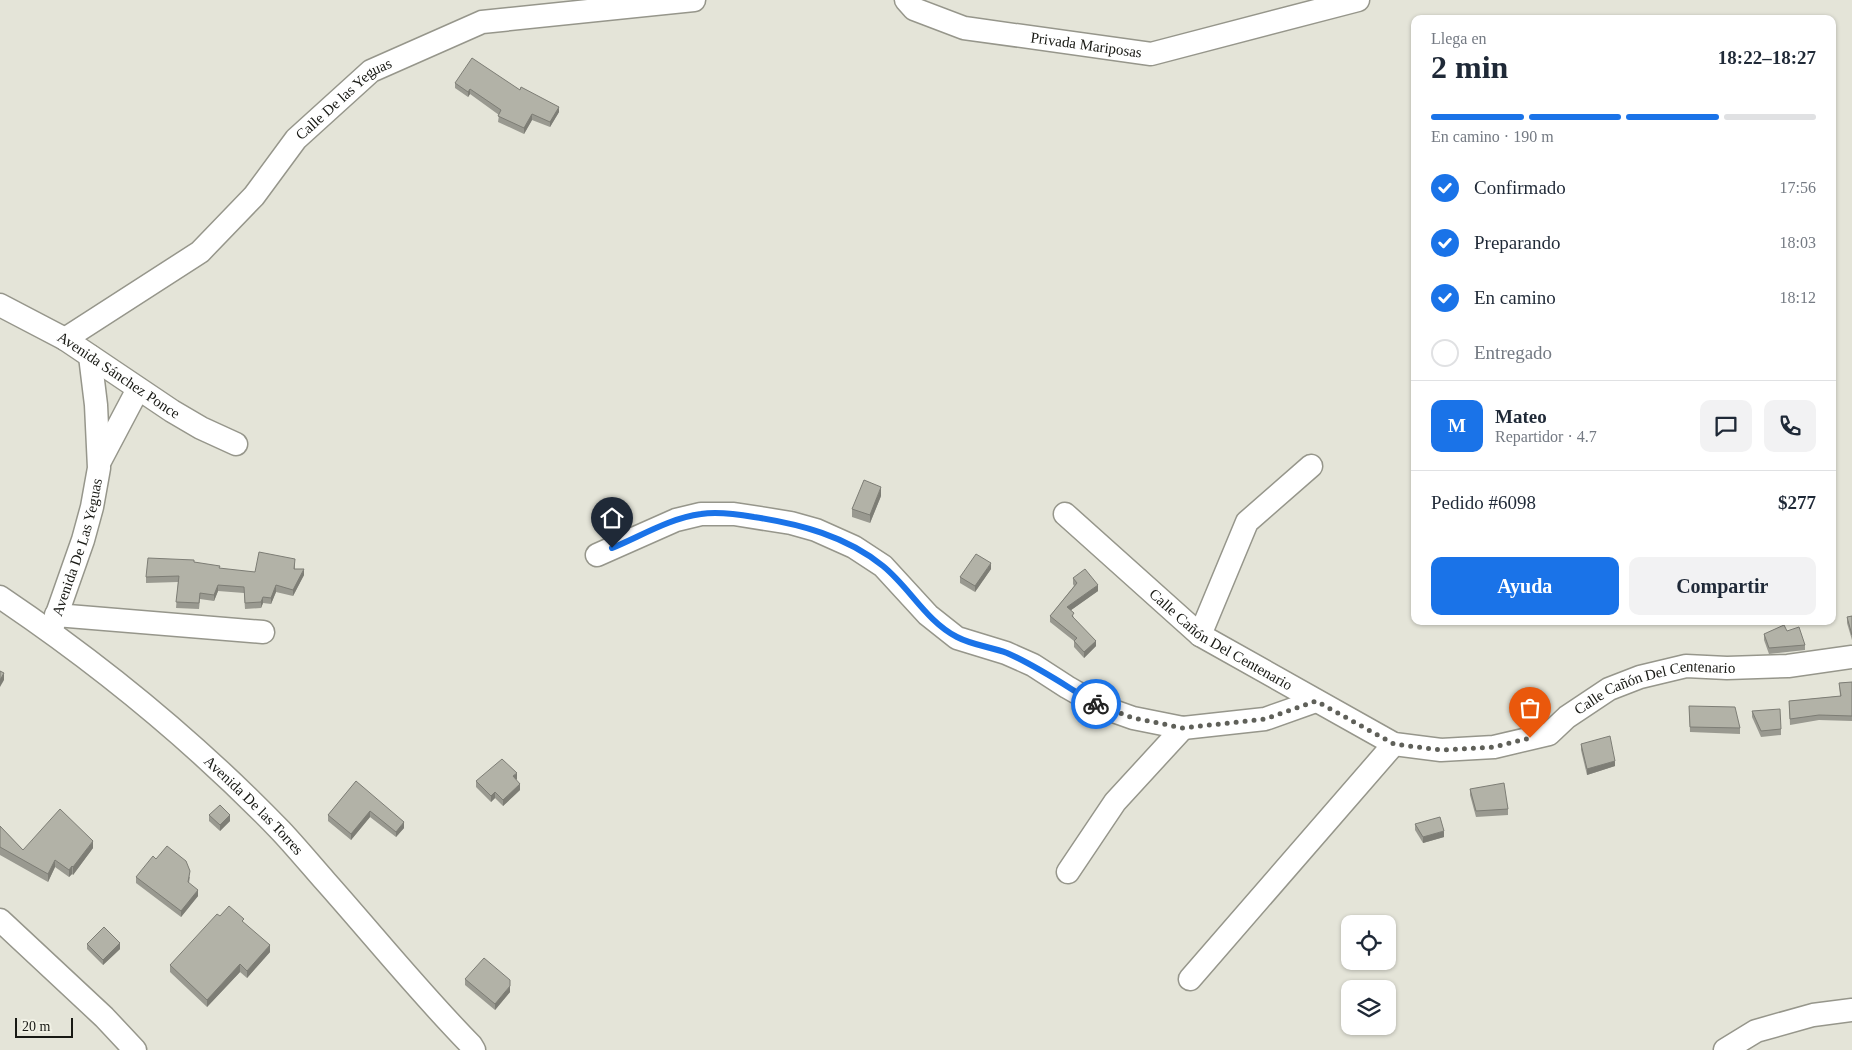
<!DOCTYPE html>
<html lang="es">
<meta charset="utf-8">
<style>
:root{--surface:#fff;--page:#f2f2f3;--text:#1f2937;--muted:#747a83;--line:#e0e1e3;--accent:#1a73e8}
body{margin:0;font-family:Georgia,serif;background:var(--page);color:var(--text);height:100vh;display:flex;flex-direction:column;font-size:19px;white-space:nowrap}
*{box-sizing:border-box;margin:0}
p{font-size:16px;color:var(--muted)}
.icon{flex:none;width:28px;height:28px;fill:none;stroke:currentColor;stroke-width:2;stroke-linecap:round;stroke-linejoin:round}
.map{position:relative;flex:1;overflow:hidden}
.side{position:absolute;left:1411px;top:15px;width:425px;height:610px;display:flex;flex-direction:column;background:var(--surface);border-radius:10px;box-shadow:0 1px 4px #0004}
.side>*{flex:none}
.fabs{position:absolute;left:1341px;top:915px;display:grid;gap:10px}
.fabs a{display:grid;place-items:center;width:55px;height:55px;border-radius:10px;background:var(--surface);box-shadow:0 1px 4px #0004;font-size:25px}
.scale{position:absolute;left:15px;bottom:12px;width:58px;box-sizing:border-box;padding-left:5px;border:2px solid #181914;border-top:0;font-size:14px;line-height:18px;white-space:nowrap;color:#181914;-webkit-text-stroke:4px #f1f1e5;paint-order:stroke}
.pin{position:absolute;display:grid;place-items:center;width:42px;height:42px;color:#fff;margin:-51px -21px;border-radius:50% 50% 50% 0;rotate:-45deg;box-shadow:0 0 5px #0007}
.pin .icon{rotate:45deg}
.courier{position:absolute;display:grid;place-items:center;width:50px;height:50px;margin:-25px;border:4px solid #1a73e8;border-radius:50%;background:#fff;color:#222;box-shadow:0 1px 6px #0007}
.head em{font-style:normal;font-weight:800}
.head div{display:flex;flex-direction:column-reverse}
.head{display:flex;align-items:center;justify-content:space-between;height:85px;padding:0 20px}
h1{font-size:32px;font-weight:800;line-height:38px}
.bar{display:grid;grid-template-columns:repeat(4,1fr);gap:8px 5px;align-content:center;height:60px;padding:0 20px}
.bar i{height:6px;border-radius:4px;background:var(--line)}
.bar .on{background:var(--accent)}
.bar p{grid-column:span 4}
.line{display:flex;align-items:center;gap:12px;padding:0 20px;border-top:1px solid var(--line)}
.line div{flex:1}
.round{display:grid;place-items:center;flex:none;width:52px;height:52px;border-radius:10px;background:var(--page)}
ol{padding:0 20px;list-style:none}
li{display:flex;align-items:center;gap:15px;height:55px}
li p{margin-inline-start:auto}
li .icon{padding:5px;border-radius:50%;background:var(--accent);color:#fff;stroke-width:4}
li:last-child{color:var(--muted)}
li i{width:28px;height:28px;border:2px solid var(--line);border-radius:50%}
.cta{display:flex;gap:10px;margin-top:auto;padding:10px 20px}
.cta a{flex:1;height:58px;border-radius:10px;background:var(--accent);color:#fff;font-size:20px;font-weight:800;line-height:58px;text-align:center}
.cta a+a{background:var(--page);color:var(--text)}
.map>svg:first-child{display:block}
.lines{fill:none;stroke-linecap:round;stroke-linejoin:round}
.minor-casing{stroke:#96968b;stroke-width:25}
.minor{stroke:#fff;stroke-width:22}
.wall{fill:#999990}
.shaded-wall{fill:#7d7d75}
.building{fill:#b2b2a7;stroke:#7d7d75}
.done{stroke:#5f6059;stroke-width:5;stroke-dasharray:0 9}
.route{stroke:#1a73e8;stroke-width:6}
.labels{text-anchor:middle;stroke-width:4;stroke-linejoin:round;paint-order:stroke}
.street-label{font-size:15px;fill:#181914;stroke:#f1f1e5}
</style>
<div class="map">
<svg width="1852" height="1050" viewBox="0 0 1852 1050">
<rect width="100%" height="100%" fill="#e4e4d8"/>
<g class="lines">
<defs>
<g id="minor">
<path id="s1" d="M906 0 914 9 964 28 1151 54 1358 0"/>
<path id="s2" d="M0 305 65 339 172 411 201 428 236 444"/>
<path id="s3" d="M65 339 200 252 254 196 296 139 371 71 482 22 694 0"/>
<path d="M100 461 138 389"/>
<path id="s4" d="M1065 514 1200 635 1394 744 1441 750 1494 747 1549 734 1567 717 1609 689 1640 677 1686 666 1727 668 1788 666 1852 657"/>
<path d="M597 555 676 520 701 514H734L791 523 816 530 854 547 883 566 928 615 957 638 1006 653 1033 665 1067 687 1102 707 1133 718 1183 728 1265 719 1316 701"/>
<path id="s5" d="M0 597C101 665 196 743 281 831 296 847 311 865 326 882 374 936 420 993 471 1045L474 1050"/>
<path d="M56 615 263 632"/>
<path id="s6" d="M51 631 83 540 92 507 99 468 96 405 90 356"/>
<path d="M1200 635 1247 522 1311 466"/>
<path d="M1068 872 1115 802 1183 728"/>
<path d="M0 920 104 1017 135 1050"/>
<path d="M1190 979 1394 744"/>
<path d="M1725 1050 1756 1031 1813 1015 1852 1010"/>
</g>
</defs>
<!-- minor casing -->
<use href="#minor" class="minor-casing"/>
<!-- minor -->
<use href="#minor" class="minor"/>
</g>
<!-- wall -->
<g class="wall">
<path d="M455 83 520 90 559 112 550 127 532 120 524 134 498 122 499 115 470 94 468 97 455 88Z"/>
<path d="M881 496 870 523 852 517V509Z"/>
<path d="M194 562 220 569 255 572 295 565V569L304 575 293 596 276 592 271 604 263 603 261 608 245 609 244 593 218 591 214 601 200 599 199 609 176 608 178 582 146 583V577Z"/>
<path d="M991 569 975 592 960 583V577Z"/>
<path d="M1073 578 1098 591 1071 610 1074 618 1096 646 1084 658 1074 647V641L1050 622V616L1074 586 1073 584Z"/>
<path d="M1852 616V640L1847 623V617Z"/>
<path d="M1787 631 1805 645V650L1769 654 1764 640V634Z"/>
<path d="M1852 682V721L1819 720 1790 725 1789 701 1840 696 1839 683Z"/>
<path d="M1689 706 1740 728V734L1690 732Z"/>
<path d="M1752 711 1781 729V735L1761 737 1752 717Z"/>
<path d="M1581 744 1615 766 1587 775 1581 750Z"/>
<path d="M517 779 516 780 520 790 503 806 495 798 491 802 476 787V781Z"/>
<path d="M356 781 404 828 396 837 370 817 351 840 328 821V815Z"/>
<path d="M1470 789 1508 809V815L1476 817 1470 795Z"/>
<path d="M209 815 230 821 220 831 209 821Z"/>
<path d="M1415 824 1444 837 1423 843 1415 830Z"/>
<path d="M0 826 23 850 93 848 73 875 72 874 69 877 55 867 48 882 0 855Z"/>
<path d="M156 859 190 877 189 883 198 896 181 917 136 883V877Z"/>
<path d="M220 916 244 923 270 952 247 978 240 972 207 1007 170 972V965Z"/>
<path d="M87 944 120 949 103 965 87 949Z"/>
<path d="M465 979 510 992 495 1010 465 985Z"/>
</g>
<!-- shaded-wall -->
<g class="shaded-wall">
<path d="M470 89V94L468 97V92Z"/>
<path d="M559 107V112L550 127V122Z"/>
<path d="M532 114V120L524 134V128Z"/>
<path d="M881 487V496L870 523V515Z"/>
<path d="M991 563V569L975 592V586Z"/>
<path d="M304 569V575L293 596V590Z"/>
<path d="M218 585V591L214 601V595Z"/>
<path d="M276 585V592L271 604V598Z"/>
<path d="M1098 585V591L1067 613V607Z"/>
<path d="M263 597V603L261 608V602Z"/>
<path d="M1096 641V646L1084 658V652Z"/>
<path d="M4 673V680L0 687V680Z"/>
<path d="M1615 761V766L1587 775V769Z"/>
<path d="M517 773V779L513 782V776Z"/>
<path d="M520 784V790L503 806V800Z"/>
<path d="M495 792V798L491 802V796Z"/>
<path d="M370 811V817L351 840V834Z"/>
<path d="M230 815V821L220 831V825Z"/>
<path d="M404 822V828L396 837V832Z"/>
<path d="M1444 831V837L1423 843V837Z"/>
<path d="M93 841V848L73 875V867Z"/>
<path d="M55 860V867L48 882V874Z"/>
<path d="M72 866V874L69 877V870Z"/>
<path d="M198 890V896L181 917V911Z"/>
<path d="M120 943V949L103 965V960Z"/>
<path d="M270 945V952L247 978V971Z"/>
<path d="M240 964V972L207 1007V1000Z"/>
<path d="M510 986V992L495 1010V1004Z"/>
</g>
<!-- building -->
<g class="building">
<path d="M472 58 520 90 521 87 559 107 550 122 532 114 524 128 498 116 501 110 470 89 468 92 455 83Z"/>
<path d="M864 480 881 487 870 515 852 509Z"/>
<path d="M259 552 295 559 294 569H304L293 590 276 585 271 598 263 597 261 602 245 603 244 587 218 585 214 595 200 593 199 603 176 602 179 576 146 577 148 558 194 560V562L220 566 219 568 255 572Z"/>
<path d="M976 554 991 563 975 586 960 577Z"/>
<path d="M1085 569 1098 585 1067 607 1074 613 1072 616 1096 641 1084 652 1074 641 1077 638 1050 616 1077 583 1073 578Z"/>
<path d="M1852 616V635L1847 617Z"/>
<path d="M1784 625 1787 631 1799 627 1805 645 1769 648 1764 634Z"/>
<path d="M0 671 4 673 0 680Z"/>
<path d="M1852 682V716L1819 715 1790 719 1789 701 1841 696 1839 683Z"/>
<path d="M1689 706 1735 707 1740 728 1690 727Z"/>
<path d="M1780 709 1781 729 1761 731 1752 711Z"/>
<path d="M1610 736 1615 761 1587 769 1581 744Z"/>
<path d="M502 759 517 773 513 776 520 784 503 800 495 792 491 796 476 781Z"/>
<path d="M356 781 404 822 396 832 370 811 351 834 328 815Z"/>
<path d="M1504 783 1508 809 1476 811 1470 789Z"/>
<path d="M220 805 230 815 220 825 209 815Z"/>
<path d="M60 809 93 841 73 867 72 866 69 870 55 860 48 874 0 847V826L23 850Z"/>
<path d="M1440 817 1444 831 1423 837 1415 824Z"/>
<path d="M167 846 186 861 190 871 188 882 198 890 181 911 136 877 153 856 156 859Z"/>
<path d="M229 906 244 919 242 921 270 945 247 971 240 964 207 1000 170 965 217 914 220 916Z"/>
<path d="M104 927 120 943 103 960 87 944Z"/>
<path d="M484 958 510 980V986L495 1004 465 979Z"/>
</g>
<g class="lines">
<!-- done -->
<path class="done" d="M1096 704 1133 718 1183 728 1265 719 1316 701 1394 744 1441 750 1494 747 1530 738"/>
<!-- route -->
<path class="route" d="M612 548C641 536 670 518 701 514 718 511 737 514 754 517 800 524 846 536 883 566 910 588 926 621 957 637 972 645 991 647 1007 653 1039 667 1067 687 1096 704"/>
</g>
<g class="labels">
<!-- street labels -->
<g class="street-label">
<text dy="5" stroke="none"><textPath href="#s1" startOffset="189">Privada Mariposas</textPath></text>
<text dy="5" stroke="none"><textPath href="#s3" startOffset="372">Calle De las Yeguas</textPath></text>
<text dy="5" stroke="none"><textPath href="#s2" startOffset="138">Avenida Sánchez Ponce</textPath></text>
<text dy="5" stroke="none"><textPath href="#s6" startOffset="88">Avenida De Las Yeguas</textPath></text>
<text dy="5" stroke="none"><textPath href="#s4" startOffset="201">Calle Cañón Del Centenario</textPath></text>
<text dy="5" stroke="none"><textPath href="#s4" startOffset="681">Calle Cañón Del Centenario</textPath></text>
<text dy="5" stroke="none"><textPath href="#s5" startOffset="329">Avenida De las Torres</textPath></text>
</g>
</g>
</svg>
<div class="fabs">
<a><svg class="icon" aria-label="locate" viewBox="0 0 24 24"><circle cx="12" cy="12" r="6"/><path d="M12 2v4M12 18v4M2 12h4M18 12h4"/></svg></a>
<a><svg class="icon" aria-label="layers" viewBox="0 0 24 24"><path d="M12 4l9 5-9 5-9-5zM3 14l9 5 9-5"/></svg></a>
</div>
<div class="scale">20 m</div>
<div class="pin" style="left:1530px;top:738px;background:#ea580c"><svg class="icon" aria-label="bag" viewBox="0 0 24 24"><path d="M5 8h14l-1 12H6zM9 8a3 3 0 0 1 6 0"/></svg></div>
<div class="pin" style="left:612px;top:548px;background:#1f2937"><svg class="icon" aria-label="home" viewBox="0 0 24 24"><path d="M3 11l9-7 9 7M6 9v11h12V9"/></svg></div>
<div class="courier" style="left:1096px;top:704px"><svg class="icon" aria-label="bike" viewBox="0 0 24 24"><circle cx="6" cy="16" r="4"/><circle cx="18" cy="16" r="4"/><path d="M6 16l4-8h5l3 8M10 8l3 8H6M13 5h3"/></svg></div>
<section class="side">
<div class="head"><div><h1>2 min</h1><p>Llega en</p></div><em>18:22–18:27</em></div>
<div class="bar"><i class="on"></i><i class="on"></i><i class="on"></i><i></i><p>En camino · 190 m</p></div>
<ol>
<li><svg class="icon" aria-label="check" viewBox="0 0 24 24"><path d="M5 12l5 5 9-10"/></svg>Confirmado<p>17:56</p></li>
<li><svg class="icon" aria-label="check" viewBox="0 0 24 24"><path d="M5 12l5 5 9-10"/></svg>Preparando<p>18:03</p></li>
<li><svg class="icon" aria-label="check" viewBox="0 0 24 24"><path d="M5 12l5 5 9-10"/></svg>En camino<p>18:12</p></li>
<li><i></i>Entregado</li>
</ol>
<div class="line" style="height:90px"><b class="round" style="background:var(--accent);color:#fff">M</b><div><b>Mateo</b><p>Repartidor · 4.7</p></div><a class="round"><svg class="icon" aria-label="chat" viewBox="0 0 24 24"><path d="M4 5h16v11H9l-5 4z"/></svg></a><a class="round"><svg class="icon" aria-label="phone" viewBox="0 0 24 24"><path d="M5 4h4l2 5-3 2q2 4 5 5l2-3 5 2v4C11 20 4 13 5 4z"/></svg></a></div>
<div class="line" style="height:65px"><div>Pedido #6098</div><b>$277</b></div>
<div class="cta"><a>Ayuda</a><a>Compartir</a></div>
</section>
</div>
